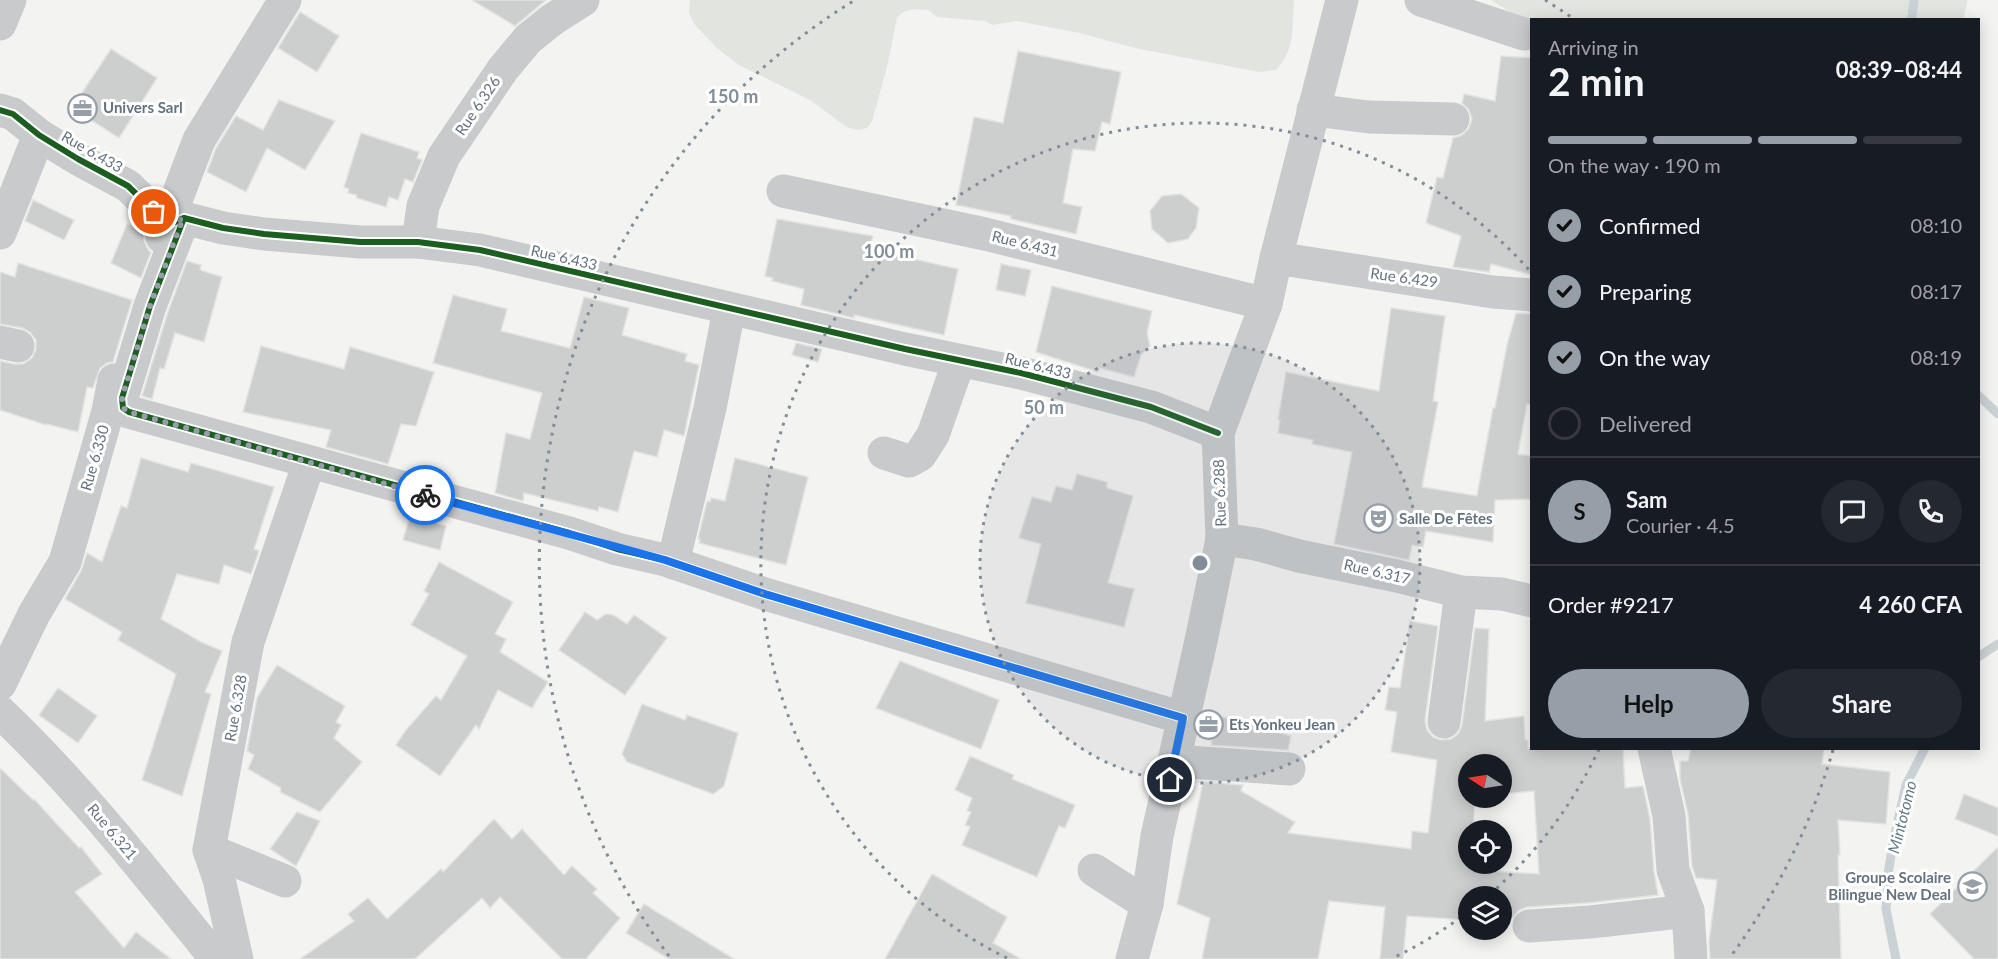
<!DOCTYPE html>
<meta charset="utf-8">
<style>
:root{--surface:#171b24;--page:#242831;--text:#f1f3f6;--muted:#9ea1a6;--line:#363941;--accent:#969fa8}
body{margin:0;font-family:Lato,sans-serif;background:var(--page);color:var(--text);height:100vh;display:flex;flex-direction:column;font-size:22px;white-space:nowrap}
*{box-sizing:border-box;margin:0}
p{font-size:20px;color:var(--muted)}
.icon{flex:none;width:33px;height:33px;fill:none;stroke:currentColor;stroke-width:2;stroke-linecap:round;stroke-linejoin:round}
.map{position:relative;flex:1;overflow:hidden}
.panel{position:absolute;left:1530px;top:18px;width:450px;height:732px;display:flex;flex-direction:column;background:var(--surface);border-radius:0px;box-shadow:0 3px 15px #0003}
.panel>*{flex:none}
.needle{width:39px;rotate:282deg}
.controls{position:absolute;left:1458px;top:754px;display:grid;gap:12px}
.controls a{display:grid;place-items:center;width:54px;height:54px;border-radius:50%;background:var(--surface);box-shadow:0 3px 15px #0003;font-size:30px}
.pin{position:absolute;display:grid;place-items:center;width:51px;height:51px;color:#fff;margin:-26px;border:3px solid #fff;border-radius:50%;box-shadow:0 2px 6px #0007}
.courier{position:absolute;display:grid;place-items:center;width:60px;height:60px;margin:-30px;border:4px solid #1a73e8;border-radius:50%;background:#fff;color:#222;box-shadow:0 2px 8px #0007}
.overview em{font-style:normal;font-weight:700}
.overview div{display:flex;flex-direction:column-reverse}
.overview{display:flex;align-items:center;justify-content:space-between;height:102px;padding:0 18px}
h1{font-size:39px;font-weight:700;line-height:45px}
.bar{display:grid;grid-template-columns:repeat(4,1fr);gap:9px 6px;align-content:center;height:72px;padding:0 18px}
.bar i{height:8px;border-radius:4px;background:var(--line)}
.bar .active{background:var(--accent)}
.bar p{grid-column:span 4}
.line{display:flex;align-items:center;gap:15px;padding:0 18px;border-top:2px solid var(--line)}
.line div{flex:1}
.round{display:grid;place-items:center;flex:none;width:63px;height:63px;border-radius:32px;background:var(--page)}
ol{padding:0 18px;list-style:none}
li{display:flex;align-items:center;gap:18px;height:66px}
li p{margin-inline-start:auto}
li .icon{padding:6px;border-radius:50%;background:var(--accent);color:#111;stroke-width:4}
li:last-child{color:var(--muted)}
li i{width:33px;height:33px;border:3px solid var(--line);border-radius:50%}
.action{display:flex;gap:12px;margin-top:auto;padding:12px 18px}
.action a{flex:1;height:69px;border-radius:36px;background:var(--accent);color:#111;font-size:24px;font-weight:700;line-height:69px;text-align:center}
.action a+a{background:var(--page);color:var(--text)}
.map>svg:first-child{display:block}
.green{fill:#e2e5df}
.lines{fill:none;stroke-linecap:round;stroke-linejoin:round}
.stream{stroke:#cbd2d6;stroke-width:9}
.building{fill:#cdcece;stroke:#e2e2e1;stroke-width:1.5;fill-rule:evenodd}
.minor{stroke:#c8cacb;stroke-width:33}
.cycleway-casing{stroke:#fff;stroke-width:10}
.cycleway{stroke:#1b5e20;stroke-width:6}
.done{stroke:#969fa8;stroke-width:6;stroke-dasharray:0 10.8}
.route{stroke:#1a73e8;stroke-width:8}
.ring{fill:none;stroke:#828d98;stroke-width:3;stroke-dasharray:3 6}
.labels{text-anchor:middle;stroke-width:6;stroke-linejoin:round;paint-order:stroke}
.street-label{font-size:15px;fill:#647280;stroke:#fff}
.poi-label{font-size:15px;font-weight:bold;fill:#647280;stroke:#fff;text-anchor:start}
.water-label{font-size:16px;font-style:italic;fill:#647a84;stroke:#fff}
.centre{fill:#828d98;stroke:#fff;stroke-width:3}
.ring-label{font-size:18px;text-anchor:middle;font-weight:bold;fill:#828d98;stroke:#fff;stroke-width:6;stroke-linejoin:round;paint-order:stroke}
</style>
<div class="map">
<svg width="1998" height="959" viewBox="0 0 1998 959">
<rect width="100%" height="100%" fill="#f3f3f1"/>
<!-- green -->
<g class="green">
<path d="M690 0H1294C1292 28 1296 48 1276 70L1259 72 1135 48 1079 33 1017 21 993 25 984 21 937 17 928 10 913 9 903 12 897 18 887 67 872 121 867 128 858 130 846 127 812 101 739 65 717 48 694 24 689 12Z"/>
<path d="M1491 0H1968L1963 19 1532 20 1531 25Z"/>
</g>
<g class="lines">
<!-- stream -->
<g class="stream">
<path d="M1910 20 1912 17 1914 0"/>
<path d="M1978 395 1998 414"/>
<path d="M1978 657 1998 644"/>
<path d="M1896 959 1886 909 1888 874 1893 843 1906 785 1925 748"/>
</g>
</g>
<!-- building -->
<g class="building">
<path d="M472 0H546L515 26Z"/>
<path d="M300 12 339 36 317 72 278 48Z"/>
<path d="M111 49 157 78 119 138 72 108Z"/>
<path d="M1018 51 1121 72 1110 124 1102 122 1095 151 1073 149 1063 203 1082 207 1076 234 1011 219V216L956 205 974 117 1003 123Z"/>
<path d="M1501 56 1532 58V275L1491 264 1489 272 1453 267 1461 236 1426 223 1437 177 1443 178 1453 138 1462 135 1469 128 1472 119 1469 110 1462 103 1464 94 1495 101Z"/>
<path d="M279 100 335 121 305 170 267 148 246 192 207 172 216 148 236 116 263 130Z"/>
<path d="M361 133 419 152 417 158 422 160 413 182 405 179 398 200 389 197 386 207 357 198 356 195 348 193 349 189 344 187Z"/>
<path d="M1181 194 1199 208 1196 228 1188 239 1168 243 1152 229 1150 211 1162 196Z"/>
<path d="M33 200 74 220 64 240 25 221Z"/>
<path d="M777 219 873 236 869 249 958 269 944 335 854 315V318L801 305 804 289 772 281 773 278 765 276Z"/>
<path d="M127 224 144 231V241L149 251 151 252 141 278 111 263Z"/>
<path d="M187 261 201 265 200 270 222 277 204 342 175 333 164 369 160 368 152 399 142 396 168 312Z"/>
<path d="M18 263 132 300 113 362 107 363 100 368 93 388 87 387 78 432 47 424 46 425 0 410V361L14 364H23L32 358 36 349V340L30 332 22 328 0 324V272L15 277Z"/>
<path d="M1001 264 1031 270 1025 296 996 290Z"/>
<path d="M1052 286 1152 311 1147 333 1150 346 1141 355 1134 377 1100 368 1098 372 1036 352Z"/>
<path d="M453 295 507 309 501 331 570 348 584 297 629 308 622 335 687 354 685 361 699 365 684 436 664 430 657 457 634 451 618 512 599 507 598 511 524 493 523 501 495 493 506 433 530 439 542 393 433 363Z"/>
<path d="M1391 308 1445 316 1433 401 1438 402 1422 487 1477 496 1493 408H1495L1507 345 1516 313 1532 314V405L1527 404 1518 454 1532 456V499L1495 500 1493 542 1426 531 1423 547 1412 545 1409 560 1334 544 1352 452 1312 444 1313 440 1278 433 1280 420H1278L1286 372 1379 391Z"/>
<path d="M796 343 822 349 818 362 792 355Z"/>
<path d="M261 346 344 369 350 347 434 372 416 426 401 424 388 464 326 447 331 430 243 412Z"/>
<path d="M141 458 188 472 191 463 274 487 254 549 259 551 251 574 224 565 219 584 177 574 161 619 201 642 222 651 205 692 211 694 182 796 142 780 176 674 118 640 122 632 65 599 81 571 87 553 102 562 121 506 127 508Z"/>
<path d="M735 458 808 477 786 565 699 543 700 539H698L707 501 710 502 711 498 725 501Z"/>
<path d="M1077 474 1107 482V488L1133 496 1108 583 1134 589 1124 627 1026 603 1041 544 1019 538 1032 497 1051 502 1056 486 1072 490Z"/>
<path d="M410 516 446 526 440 550 403 540Z"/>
<path d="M439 562 513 602 495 634 506 639 500 652 548 682 532 708 498 690 479 729 476 725 440 776 396 745 406 730 436 696 441 700 467 656 411 625 429 594 424 591Z"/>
<path d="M585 612 597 620 606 614 613 615 627 624 634 615 667 638 625 695 559 650Z"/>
<path d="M1410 621 1438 626 1425 720 1427 730 1433 737 1441 740 1451 739 1458 734 1462 725 1475 628 1489 629 1485 721 1524 716 1525 740H1528V748H1623L1625 788 1643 786 1650 819 1654 871 1658 895 1588 903 1528 907 1519 910 1513 917H1506V922H1502V897H1468V920L1407 916 1403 959H1380L1385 907 1329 901 1318 959H1202L1210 918 1177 904 1203 782 1243 785 1241 791 1295 822 1288 833 1411 849 1412 831 1428 833 1437 760 1391 752 1397 712 1385 710 1389 687 1400 688ZM1468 765H1502V794L1534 791 1539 874 1472 870V864H1468V831H1473L1475 798H1468Z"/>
<path d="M900 661 999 700 981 749 876 708Z"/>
<path d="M277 665 345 706 336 722 341 725 334 738 362 762 320 812 280 792 281 788 248 769 254 755 247 751 257 698Z"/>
<path d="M58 688 97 716 78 743 39 715Z"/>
<path d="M642 704 685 720 687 715 738 733 724 786 713 794 627 762 622 754Z"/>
<path d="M1205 712 1291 736 1288 750 1211 745 1212 741 1199 737Z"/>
<path d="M1691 748H1824L1822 764 1890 772 1886 824 1838 820 1840 855H1838L1841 959H1710L1709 942 1717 880 1696 878 1692 866 1688 814 1680 779V761H1688Z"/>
<path d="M970 756 1014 775 1012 779 1075 805 1065 828 1059 826 1037 877 962 845 970 827 965 825 971 812 967 811 972 798 955 790Z"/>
<path d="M0 768 33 800 34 799 79 848 81 847 102 874 75 892 124 948 136 932 171 959H0Z"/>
<path d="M1964 794 1998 808V836L1955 819Z"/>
<path d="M297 812 320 821 296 866 270 849Z"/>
<path d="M494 819 512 839 522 829 564 875 572 866 597 889 593 893 620 918 586 959H562L500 897 490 908 482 898 415 959H300L354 921 348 914 368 898 387 919 441 869 443 872Z"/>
<path d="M1998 847V959H1974L1930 914Z"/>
<path d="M932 874 1007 917 993 943 1021 959H885Z"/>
<path d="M644 904 734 959H669L626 933Z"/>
</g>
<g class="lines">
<!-- minor -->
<g class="minor">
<path d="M1421 0 1524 34"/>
<path d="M0 24 10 0"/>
<path d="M0 110 13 114 39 135 78 159 128 186 168 225 184 218 223 228 264 234 360 242H418L480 250 905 349 1021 373 1151 407 1218 433"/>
<path d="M1313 110 1369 117 1453 119"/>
<path d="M783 191 985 234 1266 304"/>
<path d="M184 218 150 306 122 398 123 408 129 412 569 533 617 549 665 560 765 594 1183 718"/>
<path d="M0 233 39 135"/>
<path d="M162 237 199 140 285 0"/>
<path d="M418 242 423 206 444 156 503 69 528 39 553 19 583 0"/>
<path d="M1276 258 1493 292 1532 295"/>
<path d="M0 342 18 346"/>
<path d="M884 453 909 461 920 455 933 435 959 361"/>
<path d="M1222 539 1256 544 1299 556 1397 576 1461 592 1502 594 1532 601"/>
<path d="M673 563 710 408 729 310"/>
<path d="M0 684 34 614 65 562 108 411 114 380"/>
<path d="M0 712C80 788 147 874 216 959"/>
<path d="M1444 722 1461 592"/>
<path d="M1654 748 1669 816 1673 870 1688 911 1691 959"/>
<path d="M1174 761 1289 769"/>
<path d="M209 850 285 881"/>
<path d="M1094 870 1147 904"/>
<path d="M1529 926 1590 922 1688 911"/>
<path d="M237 959 219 879 209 850 248 642 309 463"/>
<path d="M1132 959 1147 904 1157 836 1201 641 1222 539 1218 433 1266 304 1276 258 1342 0"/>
</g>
<defs>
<g id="cycleway">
<path d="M0 110 13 114 39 135 78 159 128 186 168 225 184 218 223 228 264 234 360 242H418L480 250 905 349 1021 373 1151 407 1218 433"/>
<path d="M184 218 150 306 122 398 123 408 129 412 569 533 617 549 665 560 765 594 1183 718"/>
</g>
</defs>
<!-- cycleway casing -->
<use href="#cycleway" class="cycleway-casing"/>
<!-- cycleway -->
<use href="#cycleway" class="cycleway"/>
</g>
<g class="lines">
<!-- done -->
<path class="done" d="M154 212 168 225 183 218 150 306 122 398 123 408 129 412 425 495"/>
<!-- route -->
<path class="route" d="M425 495 665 560 765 594 1183 718 1170 780"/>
</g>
<!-- distance rings -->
<circle cx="1200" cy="563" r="220" fill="#828d98" fill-opacity=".12"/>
<g class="ring">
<circle cx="1200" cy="563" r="220"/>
<path d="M1599 749A440 440 0 0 1 1489 895M1468 912A440 440 0 0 1 1393 958M1007 958A440 440 0 1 1 1530 271"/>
<path d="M1833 750A660 660 0 0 1 1731 956M669 956A660 660 0 0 1 855 0M1545 0A660 660 0 0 1 1574 19"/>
</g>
<!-- icons -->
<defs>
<symbol id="office-ring" viewBox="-11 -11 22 22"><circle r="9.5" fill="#fff" stroke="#969fa8" stroke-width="1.5"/><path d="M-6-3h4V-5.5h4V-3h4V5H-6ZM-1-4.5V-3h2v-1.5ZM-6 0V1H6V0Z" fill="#969fa8"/></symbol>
<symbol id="theatre-ring" viewBox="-11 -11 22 22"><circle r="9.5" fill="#fff" stroke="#969fa8" stroke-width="1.5"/><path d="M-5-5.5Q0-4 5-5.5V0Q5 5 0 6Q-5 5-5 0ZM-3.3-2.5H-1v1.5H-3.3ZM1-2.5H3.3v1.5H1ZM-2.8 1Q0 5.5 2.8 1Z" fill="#969fa8"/></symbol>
<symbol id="school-ring" viewBox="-11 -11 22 22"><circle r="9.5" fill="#fff" stroke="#969fa8" stroke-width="1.5"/><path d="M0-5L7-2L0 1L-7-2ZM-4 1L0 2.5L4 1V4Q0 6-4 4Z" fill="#969fa8"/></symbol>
</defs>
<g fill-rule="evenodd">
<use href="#office-ring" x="66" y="92" width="33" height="33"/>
<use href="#theatre-ring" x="1362" y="502" width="33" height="33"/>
<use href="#office-ring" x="1192" y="708" width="33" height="33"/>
<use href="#school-ring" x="1956" y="870" width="33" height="33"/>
</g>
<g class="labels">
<!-- street labels -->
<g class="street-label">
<text transform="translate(478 106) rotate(-56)" y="5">Rue 6.326</text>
<text transform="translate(92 152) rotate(30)" y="5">Rue 6.433</text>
<text transform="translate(1025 244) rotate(14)" y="5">Rue 6.431</text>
<text transform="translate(564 258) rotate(13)" y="5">Rue 6.433</text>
<text transform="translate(1404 278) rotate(8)" y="5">Rue 6.429</text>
<text transform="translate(1038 366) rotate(14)" y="5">Rue 6.433</text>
<text transform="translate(95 458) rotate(-74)" y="5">Rue 6.330</text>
<text transform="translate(1220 493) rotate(-92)" y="5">Rue 6.288</text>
<text transform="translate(1377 572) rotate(13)" y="5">Rue 6.317</text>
<text transform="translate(236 708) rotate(-80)" y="5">Rue 6.328</text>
<text transform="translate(112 832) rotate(50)" y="5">Rue 6.321</text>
</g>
<!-- poi labels -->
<g class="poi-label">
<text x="103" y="113">Univers Sarl</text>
<text x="1399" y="524">Salle De Fêtes</text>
<text x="1229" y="730">Ets Yonkeu Jean</text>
<text x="1951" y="883" text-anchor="end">Groupe Scolaire<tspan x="1951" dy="17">Bilingue New Deal</tspan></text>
</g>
<!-- water labels -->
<g class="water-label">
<text transform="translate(1902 817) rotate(-76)" y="6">Mintotomo</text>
</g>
</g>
<circle cx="1200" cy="563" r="9" class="centre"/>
<g class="ring-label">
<text x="733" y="103">150 m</text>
<text x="889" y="258">100 m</text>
<text x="1044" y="414">50 m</text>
</g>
</svg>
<div class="controls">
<a><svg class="needle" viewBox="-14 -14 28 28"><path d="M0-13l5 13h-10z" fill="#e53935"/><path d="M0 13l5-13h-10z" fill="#9ea1a6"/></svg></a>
<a><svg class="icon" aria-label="locate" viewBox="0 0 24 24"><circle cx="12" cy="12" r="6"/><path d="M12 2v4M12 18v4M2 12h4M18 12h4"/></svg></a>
<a><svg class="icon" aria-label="layers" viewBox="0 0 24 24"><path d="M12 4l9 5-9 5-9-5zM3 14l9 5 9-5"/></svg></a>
</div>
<div class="pin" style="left:154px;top:212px;background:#ea580c"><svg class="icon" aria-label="bag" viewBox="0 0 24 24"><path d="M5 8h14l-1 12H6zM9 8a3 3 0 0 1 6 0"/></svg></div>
<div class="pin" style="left:1170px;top:780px;background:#1f2937"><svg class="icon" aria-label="home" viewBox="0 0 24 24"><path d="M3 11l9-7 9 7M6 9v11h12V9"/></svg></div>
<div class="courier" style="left:425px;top:495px"><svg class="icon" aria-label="bike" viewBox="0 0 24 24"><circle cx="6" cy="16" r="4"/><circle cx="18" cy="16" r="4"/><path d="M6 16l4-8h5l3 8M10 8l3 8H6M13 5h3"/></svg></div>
<section class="panel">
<div class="overview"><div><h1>2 min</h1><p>Arriving in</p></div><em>08:39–08:44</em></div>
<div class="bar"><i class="active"></i><i class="active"></i><i class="active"></i><i></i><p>On the way · 190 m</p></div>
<ol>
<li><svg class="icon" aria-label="check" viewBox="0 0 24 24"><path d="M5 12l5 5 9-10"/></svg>Confirmed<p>08:10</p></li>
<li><svg class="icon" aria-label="check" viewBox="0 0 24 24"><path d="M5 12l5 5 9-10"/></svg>Preparing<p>08:17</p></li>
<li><svg class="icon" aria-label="check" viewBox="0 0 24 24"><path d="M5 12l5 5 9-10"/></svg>On the way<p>08:19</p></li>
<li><i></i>Delivered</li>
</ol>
<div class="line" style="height:108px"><b class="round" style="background:var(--accent);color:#111">S</b><div><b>Sam</b><p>Courier · 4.5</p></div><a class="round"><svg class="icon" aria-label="chat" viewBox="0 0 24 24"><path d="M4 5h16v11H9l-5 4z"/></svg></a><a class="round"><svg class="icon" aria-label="phone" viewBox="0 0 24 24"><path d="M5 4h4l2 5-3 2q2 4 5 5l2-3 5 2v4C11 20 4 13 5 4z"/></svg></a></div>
<div class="line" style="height:78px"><div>Order #9217</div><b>4 260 CFA</b></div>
<div class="action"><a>Help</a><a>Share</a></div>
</section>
</div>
